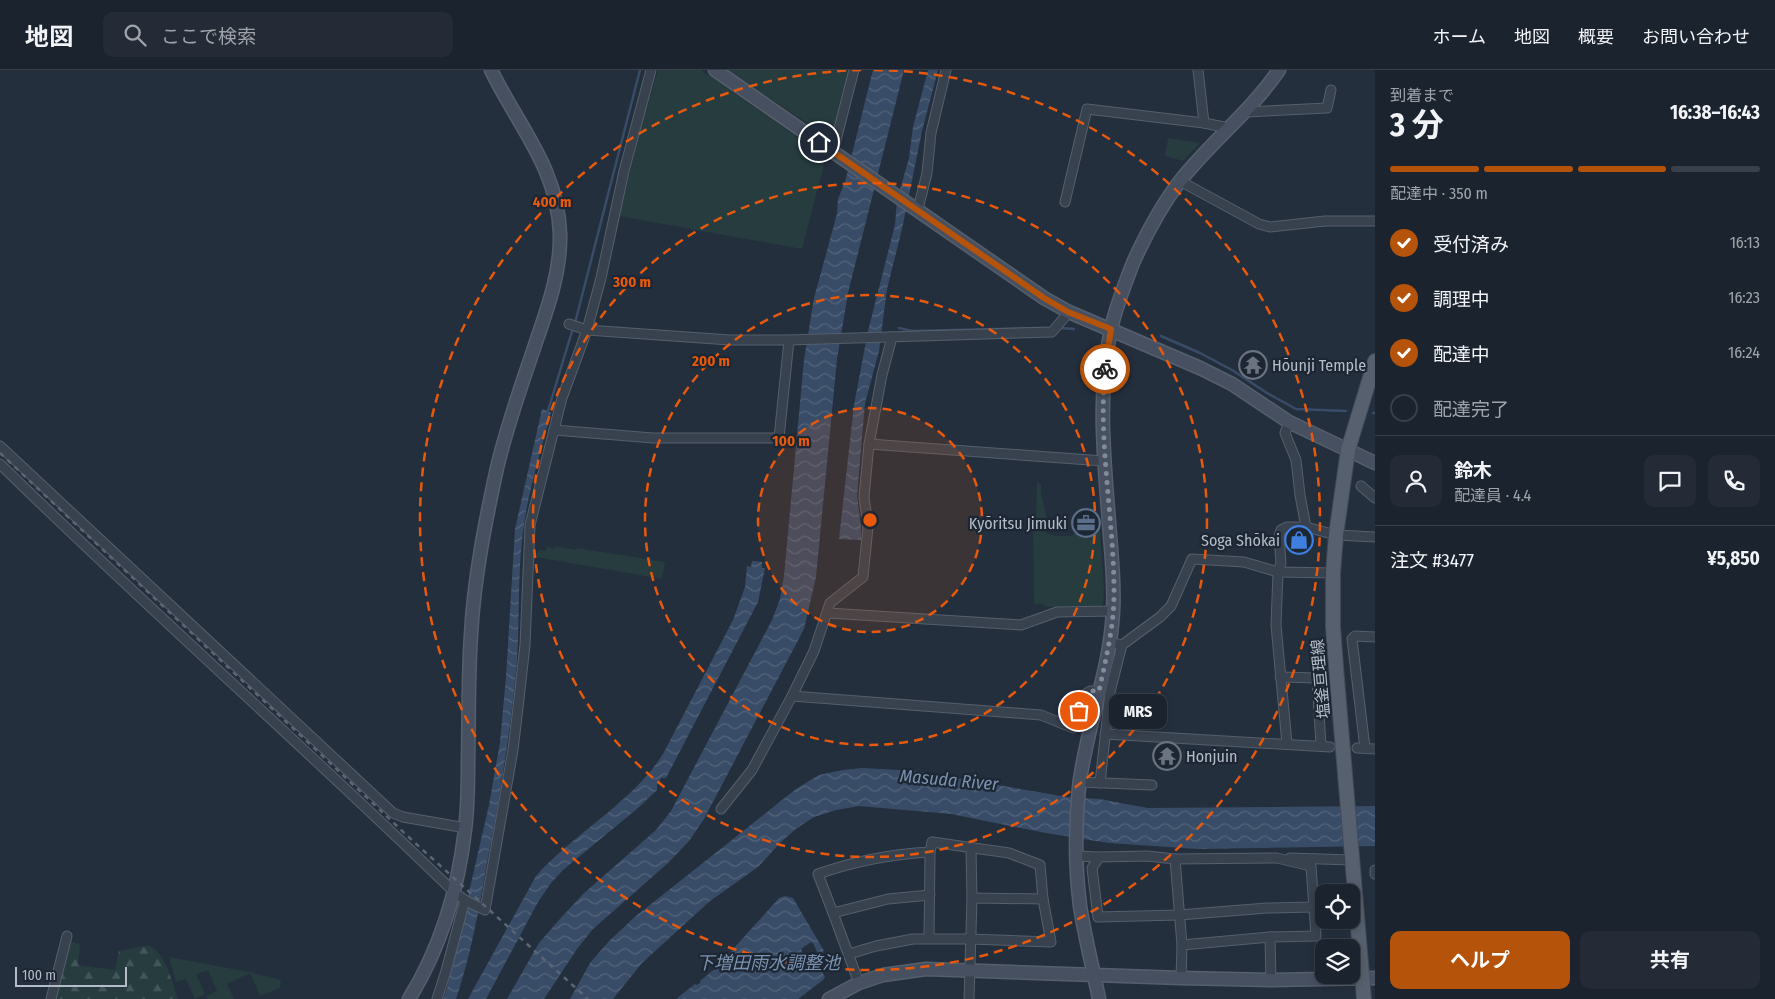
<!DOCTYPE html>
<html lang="ja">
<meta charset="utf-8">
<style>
:root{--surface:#1b232e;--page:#242b36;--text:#f1f3f6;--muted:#a0a4aa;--line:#39404a;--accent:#b45309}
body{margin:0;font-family:"Fira Sans Condensed","Noto Sans JP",sans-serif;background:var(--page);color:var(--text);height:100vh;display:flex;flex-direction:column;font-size:19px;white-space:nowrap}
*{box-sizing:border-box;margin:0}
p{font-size:16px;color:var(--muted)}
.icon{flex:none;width:28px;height:28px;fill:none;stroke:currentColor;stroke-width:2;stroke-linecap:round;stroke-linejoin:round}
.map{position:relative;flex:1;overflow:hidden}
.sheet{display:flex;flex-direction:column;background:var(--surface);width:400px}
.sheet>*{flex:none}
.buttons{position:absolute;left:1315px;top:814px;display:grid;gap:10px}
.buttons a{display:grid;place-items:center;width:45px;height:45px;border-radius:10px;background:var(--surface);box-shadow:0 2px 8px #0003,0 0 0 1px var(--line);font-size:25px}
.scale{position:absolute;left:15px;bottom:12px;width:112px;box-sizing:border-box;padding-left:5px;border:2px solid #b4bcc9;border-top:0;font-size:14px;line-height:18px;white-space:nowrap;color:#b4bcc9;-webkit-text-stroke:4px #1d2633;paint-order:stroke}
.pin{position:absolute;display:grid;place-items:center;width:42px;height:42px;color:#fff;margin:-21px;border:2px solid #fff;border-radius:50%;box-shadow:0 1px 5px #0007}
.courier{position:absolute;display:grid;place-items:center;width:50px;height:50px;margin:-25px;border:4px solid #b45309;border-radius:50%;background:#fff;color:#222;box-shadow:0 1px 6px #0007}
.bubble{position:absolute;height:35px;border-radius:10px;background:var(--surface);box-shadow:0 2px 8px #0003,0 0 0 1px var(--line);font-size:16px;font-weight:700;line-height:35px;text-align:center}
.head em{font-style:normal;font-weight:700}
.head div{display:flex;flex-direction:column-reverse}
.head{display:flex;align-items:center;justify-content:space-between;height:85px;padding:0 15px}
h1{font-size:32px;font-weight:700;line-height:38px}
.bar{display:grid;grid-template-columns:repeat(4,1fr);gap:8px 5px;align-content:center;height:60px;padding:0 15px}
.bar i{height:6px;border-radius:4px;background:var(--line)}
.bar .selected{background:var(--accent)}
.bar p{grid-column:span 4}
.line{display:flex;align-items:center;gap:12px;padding:0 15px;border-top:1px solid var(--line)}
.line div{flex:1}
.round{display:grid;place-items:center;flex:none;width:52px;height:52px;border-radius:10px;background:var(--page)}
ol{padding:0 15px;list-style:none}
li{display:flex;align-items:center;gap:15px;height:55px}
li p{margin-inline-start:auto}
li .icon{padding:5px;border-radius:50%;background:var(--accent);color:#fff;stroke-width:4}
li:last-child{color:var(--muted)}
li i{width:28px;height:28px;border:2px solid var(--line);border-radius:50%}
.action{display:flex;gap:10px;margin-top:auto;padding:10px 15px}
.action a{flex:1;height:58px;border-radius:10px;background:var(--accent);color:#fff;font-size:20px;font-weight:700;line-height:58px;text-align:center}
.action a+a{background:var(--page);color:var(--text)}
header{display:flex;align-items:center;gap:30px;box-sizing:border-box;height:70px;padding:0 25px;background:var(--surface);border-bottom:1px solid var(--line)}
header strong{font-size:24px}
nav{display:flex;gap:28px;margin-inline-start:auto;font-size:18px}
.search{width:350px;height:45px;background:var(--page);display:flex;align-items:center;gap:12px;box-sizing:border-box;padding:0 18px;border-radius:10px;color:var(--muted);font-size:19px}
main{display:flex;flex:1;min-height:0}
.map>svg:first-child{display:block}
.grass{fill:#263c3f}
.forest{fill:url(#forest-firs)}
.water{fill:url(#water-waves)}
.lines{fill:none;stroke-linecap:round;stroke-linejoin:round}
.stream{stroke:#394c67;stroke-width:2.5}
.street-casing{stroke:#565f6c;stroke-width:11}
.secondary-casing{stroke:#565f6c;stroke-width:15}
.primary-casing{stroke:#414a57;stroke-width:16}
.street{stroke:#38414e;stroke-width:9}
.secondary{stroke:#465061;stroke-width:12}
.primary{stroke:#56606e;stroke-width:14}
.rail{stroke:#5a6575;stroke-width:2.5;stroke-dasharray:5 5;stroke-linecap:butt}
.done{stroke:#828b98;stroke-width:5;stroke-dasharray:0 9}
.route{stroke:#b45309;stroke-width:6}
.ring{fill:none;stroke:#e8590c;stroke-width:2.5;stroke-dasharray:9 6}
.labels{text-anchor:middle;stroke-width:4.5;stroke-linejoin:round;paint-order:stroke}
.poi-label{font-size:16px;fill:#b4bcc9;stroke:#1d2633;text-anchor:start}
.street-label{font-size:16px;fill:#b4bcc9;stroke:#1d2633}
.water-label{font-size:18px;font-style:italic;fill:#7c92b1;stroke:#1d2633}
.centre{fill:#e8590c;stroke:#1d2633;stroke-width:2.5}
.ring-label{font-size:15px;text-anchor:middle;font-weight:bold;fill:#e8590c;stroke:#1d2633;stroke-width:4.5;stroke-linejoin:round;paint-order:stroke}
</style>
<header>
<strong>地図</strong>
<div class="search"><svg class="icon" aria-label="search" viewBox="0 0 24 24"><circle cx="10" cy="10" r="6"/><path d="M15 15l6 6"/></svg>ここで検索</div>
<nav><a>ホーム</a><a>地図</a><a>概要</a><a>お問い合わせ</a></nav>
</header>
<main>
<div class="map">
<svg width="1375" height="929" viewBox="0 0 1375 929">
<defs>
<pattern id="forest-firs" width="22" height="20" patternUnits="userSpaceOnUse" patternTransform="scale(1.25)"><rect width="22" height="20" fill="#263c3f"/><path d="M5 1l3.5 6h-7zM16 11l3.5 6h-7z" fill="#435659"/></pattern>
<pattern id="water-waves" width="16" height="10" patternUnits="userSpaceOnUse" patternTransform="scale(1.25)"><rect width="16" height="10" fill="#394c67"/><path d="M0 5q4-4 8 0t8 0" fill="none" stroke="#53647b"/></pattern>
</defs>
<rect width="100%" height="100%" fill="#242f3e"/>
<!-- grass -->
<g class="grass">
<path d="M658 0H701L826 87 802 179 619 146 640 60Z"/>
<path d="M727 0H850L834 66 831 69Z"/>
<path d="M1168 68 1200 73 1183 91 1165 86Z"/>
<path d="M1037 412 1041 415V424L1046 445V463L1056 466H1072L1077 461 1100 459 1104 518 1103 534 1101 536 1046 537 1042 534H1034L1033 457 1036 455Z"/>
<path d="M555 476 576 480 577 478 665 492 662 509 536 487 538 480 546 481 547 477 555 479Z"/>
<path d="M169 887 249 902 281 910 280 918 260 926 250 903 227 914 234 929H208L207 926 217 921 208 900 196 904 205 924 195 929 186 909 176 912Z"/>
</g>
<!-- forest -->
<path class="forest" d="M68 871 80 874 78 895 115 900 119 881C127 880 138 876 147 876 164 877 173 915 178 929H53Z"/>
<!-- water -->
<g class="water">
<path d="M873 0H904L848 223 837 289 816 507 804 559 704 749 689 771 668 793 593 859 577 879 544 929H507L539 873 559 850 583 824 656 760 671 741 772 550 780 529 784 506 804 290 814 228 837 144 838 129 845 112Z"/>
<path d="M928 0H938L922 61 902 159 887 219 879 281 865 333 857 426 861 457V470L839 469 854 335 868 261 895 155 897 130 909 88 913 57Z"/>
<path d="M542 339 551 342C542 377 531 412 525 448 517 495 520 544 517 591 511 659 500 726 487 793 479 839 471 885 456 929H443L447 918 489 735 500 672 506 607 515 459Z"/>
<path d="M752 491 762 492V498H765L758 532 666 708H661L657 715V720L638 738 563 800 551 813 538 832 486 929H468L536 806C575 762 631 734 663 684L733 550 745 517 747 496 751 497Z"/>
<path d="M862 698 916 701 1067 727 1099 729 1148 738 1375 736V776L1198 779 1109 773 1046 763 951 744 859 736 836 740 814 747 797 758 780 773 758 797 710 831 642 893 613 929H570L590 893 610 870 636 846 796 719 819 705 843 700Z"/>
<path d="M785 826 793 828 824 881 819 886 813 873 811 872 801 879 806 890 815 902 821 900 825 907 823 910 798 929H676L695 914 697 915 700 913V911L716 898 779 828Z"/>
</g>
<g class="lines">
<!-- stream -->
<g class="stream">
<path d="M575 253 640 0"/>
<path d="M899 258 912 261 1041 258"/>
<path d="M1061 258 1074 259"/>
<path d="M1161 266 1200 283 1232 300 1267 323 1296 339 1346 341"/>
<path d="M1373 343H1375"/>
<path d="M547 344 573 258"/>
</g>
<defs>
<g id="street">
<path d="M1198 0 1204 53"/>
<path d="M1246 42 1327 38 1331 20"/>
<path d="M833 82 854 0"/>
<path d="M1180 111 1259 154 1270 157 1325 151H1375"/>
<path d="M1065 132 1087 39 1204 53 1229 58"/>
<path d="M918 139 927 103 931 63 946 0"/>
<path d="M569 254 587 260 730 270H789L1052 262 1069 242"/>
<path d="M1289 352 1285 363 1296 390 1300 425 1306 457 1336 465 1375 467"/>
<path d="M554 360 653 368H779L789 270"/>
<path d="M869 374 1104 391"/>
<path d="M0 376 393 743 403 747 466 758"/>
<path d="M0 394C149 540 305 677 454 822L466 831 485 840 513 680 519 629 525 575 530 455 562 328 587 260 601 208 624 101 651 0"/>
<path d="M1361 416 1375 428"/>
<path d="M828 543 1021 555 1057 542 1113 541"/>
<path d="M1109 572 1122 575 1160 547 1171 536 1192 489 1244 492 1278 502 1333 503"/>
<path d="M1280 607 1317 608 1321 676"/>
<path d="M792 626 1041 645 1073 658 1084 625 1090 621H1099"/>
<path d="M1105 664 1330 677"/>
<path d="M1287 674 1276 555 1278 502 1281 493 1279 466 1281 460 1287 457H1306"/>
<path d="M1357 678 1375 679"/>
<path d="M1365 678 1352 569 1355 566 1375 567"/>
<path d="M1080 712 1152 715"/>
<path d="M1100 713 1110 622 1122 575"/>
<path d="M721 739 752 700 792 626 814 581 830 533 863 507 868 457 864 427 869 374 882 305 892 267"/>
<path d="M971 777 972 828"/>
<path d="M1076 786 1099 787"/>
<path d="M1290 788 1352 790"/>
<path d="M1175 789 1147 786 1099 787 1092 798 1098 847 1179 845 1267 838 1314 837"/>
<path d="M1375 800V804"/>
<path d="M833 843 859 913"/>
<path d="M929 868 930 782"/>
<path d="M1182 875 1270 867"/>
<path d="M849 884 876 876 913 869H970L1051 872 1043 829 1040 795 1009 783 932 772 930 782C891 784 855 791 818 804L833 843 888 829 930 825"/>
<path d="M1181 908 1182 875 1175 789 1277 788 1311 796 1316 866 1270 867 1271 910"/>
<path d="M51 929 67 866"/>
<path d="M437 929 446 901 465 830"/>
<path d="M969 929 972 828 1043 829"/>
</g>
<g id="secondary">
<path d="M715 0 1044 228 1069 242 1200 298 1232 314 1289 352 1375 393"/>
<path d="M409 929C441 877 458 820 465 760 468 737 468 714 468 692 469 650 468 607 471 565 474 509 485 453 497 398 507 355 522 314 536 272 548 237 561 201 560 164 558 98 518 56 491 0"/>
<path d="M829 929 859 913 883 905 926 899 1181 908 1271 910 1375 908"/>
<path d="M1099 929C1093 898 1085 868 1080 836 1075 797 1075 757 1079 717 1086 658 1110 601 1113 542 1115 512 1111 482 1109 452 1104 388 1097 323 1111 259 1115 240 1126 211 1133 193 1146 164 1161 136 1180 111 1211 72 1251 41 1279 0"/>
</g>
<path id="primary" d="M1364 929 1337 609 1333 557V503L1336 465 1348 380 1375 291"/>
</defs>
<!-- street casing -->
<use href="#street" class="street-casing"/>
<!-- secondary casing -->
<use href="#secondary" class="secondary-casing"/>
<!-- primary casing -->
<use href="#primary" class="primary-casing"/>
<!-- street -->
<use href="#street" class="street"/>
<!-- secondary -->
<use href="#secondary" class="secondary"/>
<!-- primary -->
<use href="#primary" class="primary"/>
<!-- rail -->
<path class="rail" d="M0 383 414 772 588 929"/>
</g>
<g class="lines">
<!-- done -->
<path class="done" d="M1079 641 1084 625 1090 621H1099C1106 588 1114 557 1114 523 1114 448 1098 374 1105 299"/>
<!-- route -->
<path class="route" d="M819 72 1044 228 1068 242 1111 259 1105 299"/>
</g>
<!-- distance rings -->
<circle cx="870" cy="450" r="112" fill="#e8590c" fill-opacity=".12"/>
<g class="ring">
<circle cx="870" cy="450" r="112"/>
<circle cx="870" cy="450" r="225"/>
<circle cx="870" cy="450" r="337"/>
<path d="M874 0A450 450 0 1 1 866 0"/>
</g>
<!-- icons -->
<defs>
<symbol id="temple-ring" viewBox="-11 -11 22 22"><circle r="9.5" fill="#1d2633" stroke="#6b7280" stroke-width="1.5"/><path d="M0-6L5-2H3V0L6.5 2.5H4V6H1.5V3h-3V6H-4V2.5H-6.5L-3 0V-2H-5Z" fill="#6b7280"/></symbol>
<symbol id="office-ring" viewBox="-11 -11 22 22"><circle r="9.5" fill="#1d2633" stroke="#5c6f8a" stroke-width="1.5"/><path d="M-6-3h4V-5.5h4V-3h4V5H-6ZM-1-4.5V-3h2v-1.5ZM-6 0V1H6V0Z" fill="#5c6f8a"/></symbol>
<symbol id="shop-ring" viewBox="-11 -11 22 22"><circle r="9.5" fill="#1d2633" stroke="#3f7fe0" stroke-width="1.5"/><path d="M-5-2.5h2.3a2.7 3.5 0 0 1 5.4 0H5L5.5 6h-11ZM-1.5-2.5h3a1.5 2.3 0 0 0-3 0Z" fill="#3f7fe0"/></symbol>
</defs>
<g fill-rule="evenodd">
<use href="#temple-ring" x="1237" y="279" width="32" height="32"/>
<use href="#office-ring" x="1070" y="437" width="32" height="32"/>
<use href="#shop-ring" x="1283" y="454" width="32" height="32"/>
<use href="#temple-ring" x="1151" y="670" width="32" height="32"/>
</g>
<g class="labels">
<!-- poi labels -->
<g class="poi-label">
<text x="1272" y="301">Hōunji Temple</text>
<text x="1067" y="459" text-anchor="end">Kyōritsu Jimuki</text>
<text x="1280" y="476" text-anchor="end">Soga Shōkai</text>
<text x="1186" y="692">Honjuin</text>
</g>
<!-- street labels -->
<g class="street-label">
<text transform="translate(1320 609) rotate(-95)" y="6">塩釜亘理線</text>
</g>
<!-- water labels -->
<g class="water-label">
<text transform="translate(949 710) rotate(5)" y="6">Masuda River</text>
<text x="768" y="899">下増田雨水調整池</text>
</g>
</g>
<circle cx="870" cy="450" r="8" class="centre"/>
<g class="ring-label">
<text x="552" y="137">400 m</text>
<text x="632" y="217">300 m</text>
<text x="711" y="296">200 m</text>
<text x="791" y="376">100 m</text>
</g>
</svg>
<div class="buttons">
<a><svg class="icon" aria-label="locate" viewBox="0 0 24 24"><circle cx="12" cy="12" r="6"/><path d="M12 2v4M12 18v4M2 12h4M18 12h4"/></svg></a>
<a><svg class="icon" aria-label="layers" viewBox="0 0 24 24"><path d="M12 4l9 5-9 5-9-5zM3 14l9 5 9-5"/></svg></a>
</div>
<div class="scale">100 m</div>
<div class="pin" style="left:1079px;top:641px;background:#ea580c"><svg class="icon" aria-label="bag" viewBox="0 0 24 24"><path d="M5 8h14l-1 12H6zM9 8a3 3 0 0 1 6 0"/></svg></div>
<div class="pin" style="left:819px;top:72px;background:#1f2937"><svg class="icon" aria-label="home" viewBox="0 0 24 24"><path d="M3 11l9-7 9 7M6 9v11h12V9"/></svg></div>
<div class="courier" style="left:1105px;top:299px"><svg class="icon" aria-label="bike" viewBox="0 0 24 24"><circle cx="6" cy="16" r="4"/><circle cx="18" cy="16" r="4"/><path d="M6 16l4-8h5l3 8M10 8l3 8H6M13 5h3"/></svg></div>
<div class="bubble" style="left:1109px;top:624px;width:58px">MRS</div>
</div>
<section class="sheet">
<div class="head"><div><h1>3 分</h1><p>到着まで</p></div><em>16:38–16:43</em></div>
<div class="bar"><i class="selected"></i><i class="selected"></i><i class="selected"></i><i></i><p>配達中 · 350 m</p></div>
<ol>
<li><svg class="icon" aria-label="check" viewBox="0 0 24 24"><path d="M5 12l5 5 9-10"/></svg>受付済み<p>16:13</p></li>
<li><svg class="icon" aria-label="check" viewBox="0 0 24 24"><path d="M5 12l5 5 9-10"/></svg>調理中<p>16:23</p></li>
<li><svg class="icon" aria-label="check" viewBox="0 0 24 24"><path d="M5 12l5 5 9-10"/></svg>配達中<p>16:24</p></li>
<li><i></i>配達完了</li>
</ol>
<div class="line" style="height:90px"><a class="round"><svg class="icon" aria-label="person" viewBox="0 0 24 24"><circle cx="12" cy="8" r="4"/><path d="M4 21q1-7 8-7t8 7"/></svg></a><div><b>鈴木</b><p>配達員 · 4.4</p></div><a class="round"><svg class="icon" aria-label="chat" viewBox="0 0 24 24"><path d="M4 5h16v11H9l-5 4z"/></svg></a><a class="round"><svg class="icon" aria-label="phone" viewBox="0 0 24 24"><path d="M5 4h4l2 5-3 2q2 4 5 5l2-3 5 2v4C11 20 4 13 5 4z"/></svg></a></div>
<div class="line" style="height:65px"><div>注文 #3477</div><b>¥5,850</b></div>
<div class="action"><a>ヘルプ</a><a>共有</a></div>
</section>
</main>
